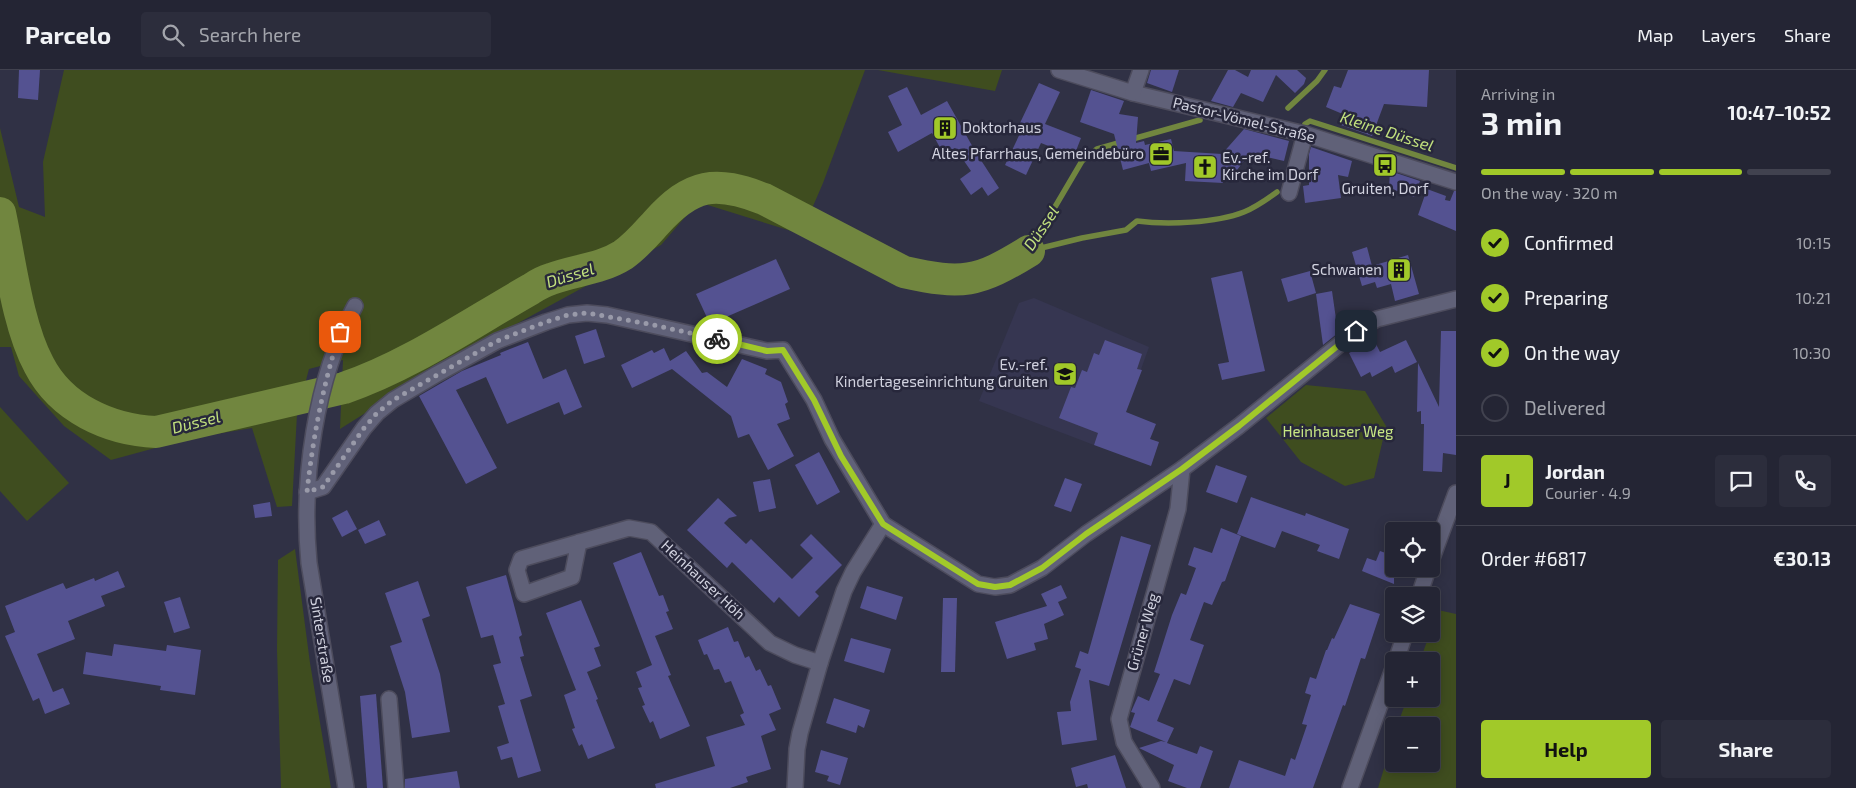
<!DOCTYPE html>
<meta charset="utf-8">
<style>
:root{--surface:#242534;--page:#2c2d3c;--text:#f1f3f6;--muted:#a3a5ac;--line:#41424f;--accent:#a1c929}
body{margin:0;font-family:"Exo 2",sans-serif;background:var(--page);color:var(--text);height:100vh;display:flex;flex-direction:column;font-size:19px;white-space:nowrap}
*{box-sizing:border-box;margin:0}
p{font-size:16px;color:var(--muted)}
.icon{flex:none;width:28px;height:28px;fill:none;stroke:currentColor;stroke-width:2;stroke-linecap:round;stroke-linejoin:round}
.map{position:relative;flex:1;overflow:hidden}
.sheet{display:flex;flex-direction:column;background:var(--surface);width:400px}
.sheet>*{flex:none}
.buttons{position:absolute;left:1385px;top:452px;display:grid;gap:10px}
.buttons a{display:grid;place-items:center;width:55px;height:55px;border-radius:5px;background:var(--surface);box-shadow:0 2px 12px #0003,0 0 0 1px var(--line);font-size:25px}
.pin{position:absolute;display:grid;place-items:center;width:42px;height:42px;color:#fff;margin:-21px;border-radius:10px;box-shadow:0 2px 8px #0006}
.courier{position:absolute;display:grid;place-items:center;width:50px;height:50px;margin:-25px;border:4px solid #a1c929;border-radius:50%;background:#fff;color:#222;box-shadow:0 1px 6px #0007}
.head em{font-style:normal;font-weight:700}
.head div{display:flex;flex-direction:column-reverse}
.head{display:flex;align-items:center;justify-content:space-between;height:85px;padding:0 25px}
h1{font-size:32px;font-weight:700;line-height:38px}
.bar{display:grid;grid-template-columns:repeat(4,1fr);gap:8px 5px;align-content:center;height:60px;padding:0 25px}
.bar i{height:6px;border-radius:4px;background:var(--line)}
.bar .selected{background:var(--accent)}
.bar p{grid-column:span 4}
.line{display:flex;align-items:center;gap:12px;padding:0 25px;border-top:1px solid var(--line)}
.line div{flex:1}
.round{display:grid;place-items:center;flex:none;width:52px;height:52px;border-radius:5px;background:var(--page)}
ol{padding:0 25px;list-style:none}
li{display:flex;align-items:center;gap:15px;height:55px}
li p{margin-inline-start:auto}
li .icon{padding:5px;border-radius:50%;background:var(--accent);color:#111;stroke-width:4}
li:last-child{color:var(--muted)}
li i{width:28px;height:28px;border:2px solid var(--line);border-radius:50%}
.primary-button{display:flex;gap:10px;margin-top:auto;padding:10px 25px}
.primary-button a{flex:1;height:58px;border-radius:5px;background:var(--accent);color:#111;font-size:20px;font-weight:700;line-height:58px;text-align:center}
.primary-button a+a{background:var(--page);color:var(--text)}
header{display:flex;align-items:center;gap:30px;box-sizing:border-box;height:70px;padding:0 25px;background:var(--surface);border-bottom:1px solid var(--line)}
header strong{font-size:24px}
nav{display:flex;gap:28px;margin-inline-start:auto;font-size:18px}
.search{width:350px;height:45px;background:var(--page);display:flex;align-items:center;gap:12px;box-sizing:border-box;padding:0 18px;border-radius:5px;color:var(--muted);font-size:19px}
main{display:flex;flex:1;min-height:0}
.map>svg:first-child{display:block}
.built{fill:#363651}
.green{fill:#3f4d1f}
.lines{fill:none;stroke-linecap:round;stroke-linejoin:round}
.stream{stroke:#71863f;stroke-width:5.5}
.river{stroke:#71863f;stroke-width:32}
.building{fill:#545291}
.minor-casing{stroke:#4d4c5d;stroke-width:18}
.minor{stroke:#606178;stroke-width:15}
.done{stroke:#999aa9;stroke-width:5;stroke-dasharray:0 9}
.route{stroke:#a1c929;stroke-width:6}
.labels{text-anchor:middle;stroke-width:5;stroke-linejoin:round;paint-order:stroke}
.street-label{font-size:15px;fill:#d1d2df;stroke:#27273b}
.poi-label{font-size:15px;fill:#d1d2df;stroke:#27273b;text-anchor:end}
.park-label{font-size:15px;fill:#c8e784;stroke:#27273b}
.water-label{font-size:16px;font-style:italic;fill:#c2e17e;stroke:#27273b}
</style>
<header>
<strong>Parcelo</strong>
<div class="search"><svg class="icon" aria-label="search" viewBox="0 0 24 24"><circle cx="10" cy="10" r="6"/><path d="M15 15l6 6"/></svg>Search here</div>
<nav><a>Map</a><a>Layers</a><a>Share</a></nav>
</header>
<main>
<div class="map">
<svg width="1456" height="718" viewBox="0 0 1456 718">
<rect width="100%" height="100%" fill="#303145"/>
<!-- built -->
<path class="built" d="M1034 228 1149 277 1120 358 1103 352 1094 375 979 331 1019 233Z"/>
<!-- green -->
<g class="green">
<path d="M64 0H865L823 113 801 164 698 132 661 175 443 294 340 359 343 290 309 299 297 344 292 436 277 437 252 358 192 368 111 390 64 356 19 306 11 277H0V58L19 137 45 147 43 92Z"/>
<path d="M878 0H1002L995 21Z"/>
<path d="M1306 315 1365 321 1386 356 1374 408 1345 416 1301 392 1266 348Z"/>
<path d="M0 337 69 413 27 451 0 421Z"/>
<path d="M295 479 310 593 331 718H281L277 580 278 490Z"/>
<path d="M1438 540 1456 544V718H1378L1394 666V694H1431V656H1397L1407 629H1431V591H1420Z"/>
</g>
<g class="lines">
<!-- stream -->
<g class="stream">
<path d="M1288 38 1317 11 1325 0"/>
<path d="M1305 54 1310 51 1456 98"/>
<path d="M1029 181 1082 168 1126 160 1137 151C1167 155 1216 153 1244 142 1256 137 1266 130 1277 122"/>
<path d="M1029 181 1082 91 1097 79 1200 50"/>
</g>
<!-- river -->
<path class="river" d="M0 143C10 189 17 254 39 295 61 338 109 360 156 362L344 318C409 296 471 253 531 219 537 215 544 211 551 209 575 200 601 199 623 185 636 176 646 164 656 153 692 113 715 110 764 129L904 202C963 215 977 213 1029 181"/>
</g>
<!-- building -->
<g class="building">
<path d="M19 0H40L38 30 18 28Z"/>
<path d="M1151 0H1179L1172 22 1147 13Z"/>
<path d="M1228 0H1235L1248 7 1251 0H1297L1306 8 1304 14 1295 23 1276 5 1263 32 1241 23 1233 37 1211 31Z"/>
<path d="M1348 0H1429L1427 37 1384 34 1372 66 1341 55 1345 45 1326 37 1334 16 1341 18Z"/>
<path d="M1039 13 1060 22 1045 54 1081 68 1074 86 1041 73 1026 105 1005 95 1024 55 1020 53Z"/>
<path d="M907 17 921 45 947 31 975 81 999 118 988 126 982 117 971 125 960 109 971 101 955 78 944 85 932 63 898 82 888 62 902 55 888 26Z"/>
<path d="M1091 20 1124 31 1119 44 1138 47 1136 73 1144 71 1145 75 1171 69 1174 81 1222 84 1244 59 1289 71 1284 91 1250 83 1234 104 1224 98 1223 113 1185 111 1186 93 1151 101 1149 93 1123 100 1114 64 1080 52Z"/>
<path d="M1311 77 1352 91 1348 107 1338 105 1341 128 1305 133 1303 116 1309 115V84Z"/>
<path d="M1390 101 1420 111 1414 127 1389 118Z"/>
<path d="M1427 119 1446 126 1445 130 1450 131 1454 121H1456V161L1418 145Z"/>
<path d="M1367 177 1372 196 1408 185 1419 224 1395 231 1391 214 1377 218 1375 212 1362 216 1352 182Z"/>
<path d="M776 189 790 219 710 254 696 224Z"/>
<path d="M1242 201 1265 301 1222 310 1218 294 1229 292 1211 208Z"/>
<path d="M1310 201 1316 223 1288 232 1281 209Z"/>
<path d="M1332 221 1338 263 1323 275 1316 224Z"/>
<path d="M596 259 605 287 584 294 575 266Z"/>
<path d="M1441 261H1456V385L1443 383 1442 402 1423 401 1424 354H1421V341L1417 342 1418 293 1439 337Z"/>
<path d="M1105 270 1142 284 1137 299 1142 300 1126 342 1156 354 1150 369 1159 372 1151 396 1094 375 1098 363 1059 348 1071 317 1075 318 1082 300 1087 302 1094 283 1099 285Z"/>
<path d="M1374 270 1380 282 1406 270 1417 292 1395 303 1392 296 1372 307 1370 302 1361 307 1349 283Z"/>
<path d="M528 272 543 309 566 299 582 337 564 345 559 332 507 354 486 307 456 320 497 398 466 414 419 326 462 301 501 285 500 283Z"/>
<path d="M664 278 670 291 686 281 702 303 707 302 727 317 742 289 767 299 765 304 781 312 788 332 785 334 790 349 777 354 794 386 768 400 749 364 738 368 731 346 672 299 632 318 621 295 652 280 654 283Z"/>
<path d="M819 382 840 422 817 435 795 395Z"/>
<path d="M1216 395 1247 406 1237 433 1206 422Z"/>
<path d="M1065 408 1082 414 1071 442 1054 436Z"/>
<path d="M770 409 776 438 759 442 753 412Z"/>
<path d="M1251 427 1305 446 1306 443 1349 459 1339 489 1317 481 1320 475 1282 461 1275 478 1237 464Z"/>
<path d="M718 428 737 446 729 448 724 453 746 474 751 469 792 509 813 488 800 475 811 464 842 495 815 522 819 526 799 547 779 527 774 533 732 492 727 498 687 460Z"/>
<path d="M270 432 272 446 255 448 253 435Z"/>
<path d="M347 440 357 459 342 467 332 448Z"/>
<path d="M379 450 386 465 365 474 358 460Z"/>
<path d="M1221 458 1241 466 1225 511 1222 512 1212 535 1204 532 1190 570 1204 575 1190 615 1174 609 1157 651 1174 658 1167 673 1197 684 1200 676 1213 681 1200 718H1187L1168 711 1174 695 1139 678 1161 671 1166 672 1130 657 1135 643 1131 642 1138 626 1149 631 1160 604 1154 602 1172 545 1181 523 1186 525 1196 498 1188 495 1194 477 1212 483Z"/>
<path d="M1121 466 1151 475 1109 616 1089 610 1097 670 1062 675 1057 642 1071 641 1070 632 1081 599 1075 597 1080 581 1088 584Z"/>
<path d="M1380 481 1394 486V514L1362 501 1367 488 1376 491Z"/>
<path d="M641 482 659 526 663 525 669 541 666 542 673 559 655 566 671 605 668 606 690 656 660 669 653 651 650 653 642 636 645 635 638 618 642 617 636 602 652 595 613 493Z"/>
<path d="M118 501 125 517 101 526 105 536 68 551 75 569 37 584 53 622 63 618 70 634 45 644 39 628 33 631 5 566 15 562 5 536 63 513 66 519 94 508 95 511Z"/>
<path d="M506 505 522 565 519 567 524 586 520 587 532 626 520 630 541 701 518 708 512 687 501 690 497 677 509 673 498 636 505 634 493 595 501 593 493 565 481 568 466 517Z"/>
<path d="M418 511 430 546 422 549 440 604 450 662 412 668 405 622 390 576 402 572 385 523Z"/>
<path d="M1061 515 1067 528 1058 532 1064 545 1044 554 1048 569 1034 573 1036 580 1007 589 995 552 1047 536 1041 524Z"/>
<path d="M867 516 903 527 896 550 860 538Z"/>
<path d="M180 527 190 558 174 563 164 532Z"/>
<path d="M943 528H957L955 602H941Z"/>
<path d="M581 530 600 576 594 578 601 596 587 602 598 629 596 630 615 678 588 689 582 674 579 676 572 659 575 658 564 625 576 620 546 543Z"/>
<path d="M1350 534 1380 544 1365 589 1361 588 1345 636 1343 635 1313 718H1229L1239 690 1285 706 1291 688 1295 690 1307 655 1302 654 1311 625 1305 623 1310 607 1316 609 1326 580H1327L1332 568 1334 569Z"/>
<path d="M728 557 734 572 738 571 745 588 749 586 756 601 760 599 768 616 771 615 781 639 769 644 776 660 761 666 771 699 746 707 748 712 730 718H656L655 714 715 696 706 667 745 655 740 645 744 643 731 611 725 613 719 599 714 600 707 584 704 585 698 570Z"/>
<path d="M851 568 891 579 884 603 844 591Z"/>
<path d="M114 574 166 581 167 575 201 580 195 625 160 620 161 616 83 604 86 582 112 586Z"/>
<path d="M376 624 383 718H367L360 626Z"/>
<path d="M834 628 870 640 864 658 858 655 856 663 826 653Z"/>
<path d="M821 680 848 688 840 715 827 711 829 706 815 702Z"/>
<path d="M1115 685 1126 718H1088L1087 714 1076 717 1071 698Z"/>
<path d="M457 701 460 718H405V709Z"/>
</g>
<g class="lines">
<defs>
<g id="minor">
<path d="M1059 0 1133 23 1305 64 1456 112"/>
<path d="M1133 23 1141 0"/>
<path d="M1289 123 1305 64"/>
<path d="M307 422 323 417 364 358 377 343 393 330 437 304 497 271 546 252 568 245 587 243 607 245 767 281 783 280 814 330 832 369 883 454 978 514 995 517 1010 515 1042 498 1086 464 1182 399 1239 356 1356 261 1377 249 1456 229"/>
<path d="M579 472 572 507 524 524 517 500 521 489 629 458 651 462 770 573 795 585 820 593"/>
<path d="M1431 491 1456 423"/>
<path d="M1419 526 1428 499"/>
<path d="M1396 591 1405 564"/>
<path d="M389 629 396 718"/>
<path d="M346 718 309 493C301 411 315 309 355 236"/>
<path d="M795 718 797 679 800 663 820 593 844 521 853 502 883 454"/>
<path d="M1152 718 1124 672 1119 649 1178 439 1182 399"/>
<path d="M1350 718 1394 596"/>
</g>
</defs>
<!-- minor casing -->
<use href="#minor" class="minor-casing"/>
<!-- minor -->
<use href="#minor" class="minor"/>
</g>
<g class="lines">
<!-- done -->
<path class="done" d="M340 262C323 315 313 367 307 422L323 417 364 358 377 343 393 330 497 271 546 252 568 245 587 243 649 254 717 269"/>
<!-- route -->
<path class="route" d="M717 269 767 281 783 280 814 330 841 386 883 454 978 514 995 517 1010 515 1042 498 1086 464 1182 399 1239 356 1356 261"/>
</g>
<!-- icons -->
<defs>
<symbol id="building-square" viewBox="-11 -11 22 22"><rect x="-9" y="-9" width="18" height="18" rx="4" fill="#a1c929" stroke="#27273b"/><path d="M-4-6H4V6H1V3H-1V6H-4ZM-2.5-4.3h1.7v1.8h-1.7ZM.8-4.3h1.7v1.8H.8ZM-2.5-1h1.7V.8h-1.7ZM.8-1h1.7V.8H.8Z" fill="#111"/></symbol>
<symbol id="office-square" viewBox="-11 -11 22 22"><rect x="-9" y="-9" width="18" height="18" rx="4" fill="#a1c929" stroke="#27273b"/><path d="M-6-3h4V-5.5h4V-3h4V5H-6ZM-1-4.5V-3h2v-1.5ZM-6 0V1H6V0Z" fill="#111"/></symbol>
<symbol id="bus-square" viewBox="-11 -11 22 22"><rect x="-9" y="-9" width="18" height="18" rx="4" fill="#a1c929" stroke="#27273b"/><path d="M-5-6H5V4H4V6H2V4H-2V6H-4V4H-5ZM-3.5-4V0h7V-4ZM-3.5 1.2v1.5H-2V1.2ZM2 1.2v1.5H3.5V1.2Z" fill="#111"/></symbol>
<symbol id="church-square" viewBox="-11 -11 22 22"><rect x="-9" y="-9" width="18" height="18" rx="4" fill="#a1c929" stroke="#27273b"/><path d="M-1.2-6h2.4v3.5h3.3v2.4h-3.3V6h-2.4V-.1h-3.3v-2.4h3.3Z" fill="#111"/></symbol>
<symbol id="school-square" viewBox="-11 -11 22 22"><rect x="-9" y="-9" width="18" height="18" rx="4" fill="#a1c929" stroke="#27273b"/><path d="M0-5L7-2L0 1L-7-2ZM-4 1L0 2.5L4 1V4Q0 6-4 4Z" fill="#111"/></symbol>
</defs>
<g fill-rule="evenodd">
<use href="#building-square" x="931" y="44" width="28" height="28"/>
<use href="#office-square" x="1147" y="70" width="28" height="28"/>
<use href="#bus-square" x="1371" y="81" width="28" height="28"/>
<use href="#church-square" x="1191" y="83" width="28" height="28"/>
<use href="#building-square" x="1385" y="186" width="28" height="28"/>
<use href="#school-square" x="1051" y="290" width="28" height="28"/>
</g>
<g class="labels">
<!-- street labels -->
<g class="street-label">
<text transform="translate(1244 50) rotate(14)" y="5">Pastor-Vömel-Straße</text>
<text transform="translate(703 510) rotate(43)" y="5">Heinhauser Höh</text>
<text transform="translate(1143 562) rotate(-74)" y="5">Grüner Weg</text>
<text transform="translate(322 570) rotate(81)" y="5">Sinterstraße</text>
</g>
<!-- poi labels -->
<g class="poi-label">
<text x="962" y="63" text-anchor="start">Doktorhaus</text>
<text x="1144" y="89">Altes Pfarrhaus, Gemeindebüro</text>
<text x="1222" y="93" text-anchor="start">Ev.-ref.<tspan x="1222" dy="17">Kirche im Dorf</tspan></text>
<text x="1385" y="124" text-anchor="middle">Gruiten, Dorf</text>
<text x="1382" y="205">Schwanen</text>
<text x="1048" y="300">Ev.-ref.<tspan x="1048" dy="17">Kindertageseinrichtung Gruiten</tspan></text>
</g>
<!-- park labels -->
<g class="park-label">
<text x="1338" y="367">Heinhauser Weg</text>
</g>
<!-- water labels -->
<g class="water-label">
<text transform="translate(1387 61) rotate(18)" y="6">Kleine Düssel</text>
<text transform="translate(1041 158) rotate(-56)" y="6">Düssel</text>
<text transform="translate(570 205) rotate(-17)" y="6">Düssel</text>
<text transform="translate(196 352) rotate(-14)" y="6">Düssel</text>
</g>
</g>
</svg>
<div class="buttons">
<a><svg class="icon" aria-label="locate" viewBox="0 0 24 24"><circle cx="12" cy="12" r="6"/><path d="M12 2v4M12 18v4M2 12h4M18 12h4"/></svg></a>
<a><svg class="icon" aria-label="layers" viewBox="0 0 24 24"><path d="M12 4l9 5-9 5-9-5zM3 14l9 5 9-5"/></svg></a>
<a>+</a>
<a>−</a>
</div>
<div class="pin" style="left:340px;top:262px;background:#ea580c"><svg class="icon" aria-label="bag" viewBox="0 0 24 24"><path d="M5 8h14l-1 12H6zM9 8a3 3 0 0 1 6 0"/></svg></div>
<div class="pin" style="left:1356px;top:261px;background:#1f2937"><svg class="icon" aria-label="home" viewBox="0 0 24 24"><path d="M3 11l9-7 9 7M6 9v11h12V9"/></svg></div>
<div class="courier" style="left:717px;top:269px"><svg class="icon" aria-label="bike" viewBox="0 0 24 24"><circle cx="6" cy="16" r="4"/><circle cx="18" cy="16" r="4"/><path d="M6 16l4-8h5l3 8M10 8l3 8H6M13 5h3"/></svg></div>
</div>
<section class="sheet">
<div class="head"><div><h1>3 min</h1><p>Arriving in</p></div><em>10:47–10:52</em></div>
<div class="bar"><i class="selected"></i><i class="selected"></i><i class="selected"></i><i></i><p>On the way · 320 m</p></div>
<ol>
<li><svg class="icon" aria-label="check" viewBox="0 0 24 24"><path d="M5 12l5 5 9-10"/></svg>Confirmed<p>10:15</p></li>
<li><svg class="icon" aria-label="check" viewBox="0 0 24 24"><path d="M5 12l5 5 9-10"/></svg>Preparing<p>10:21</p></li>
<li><svg class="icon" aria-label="check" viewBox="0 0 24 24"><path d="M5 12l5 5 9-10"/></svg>On the way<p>10:30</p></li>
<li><i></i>Delivered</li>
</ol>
<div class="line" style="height:90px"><b class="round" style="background:var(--accent);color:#111">J</b><div><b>Jordan</b><p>Courier · 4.9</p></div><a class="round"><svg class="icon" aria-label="chat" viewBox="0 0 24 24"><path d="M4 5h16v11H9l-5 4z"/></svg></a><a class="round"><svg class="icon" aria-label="phone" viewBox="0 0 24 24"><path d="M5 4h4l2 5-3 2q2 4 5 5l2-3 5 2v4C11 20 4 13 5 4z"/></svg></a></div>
<div class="line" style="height:65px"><div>Order #6817</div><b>€30.13</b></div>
<div class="primary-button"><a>Help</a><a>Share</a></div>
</section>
</main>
